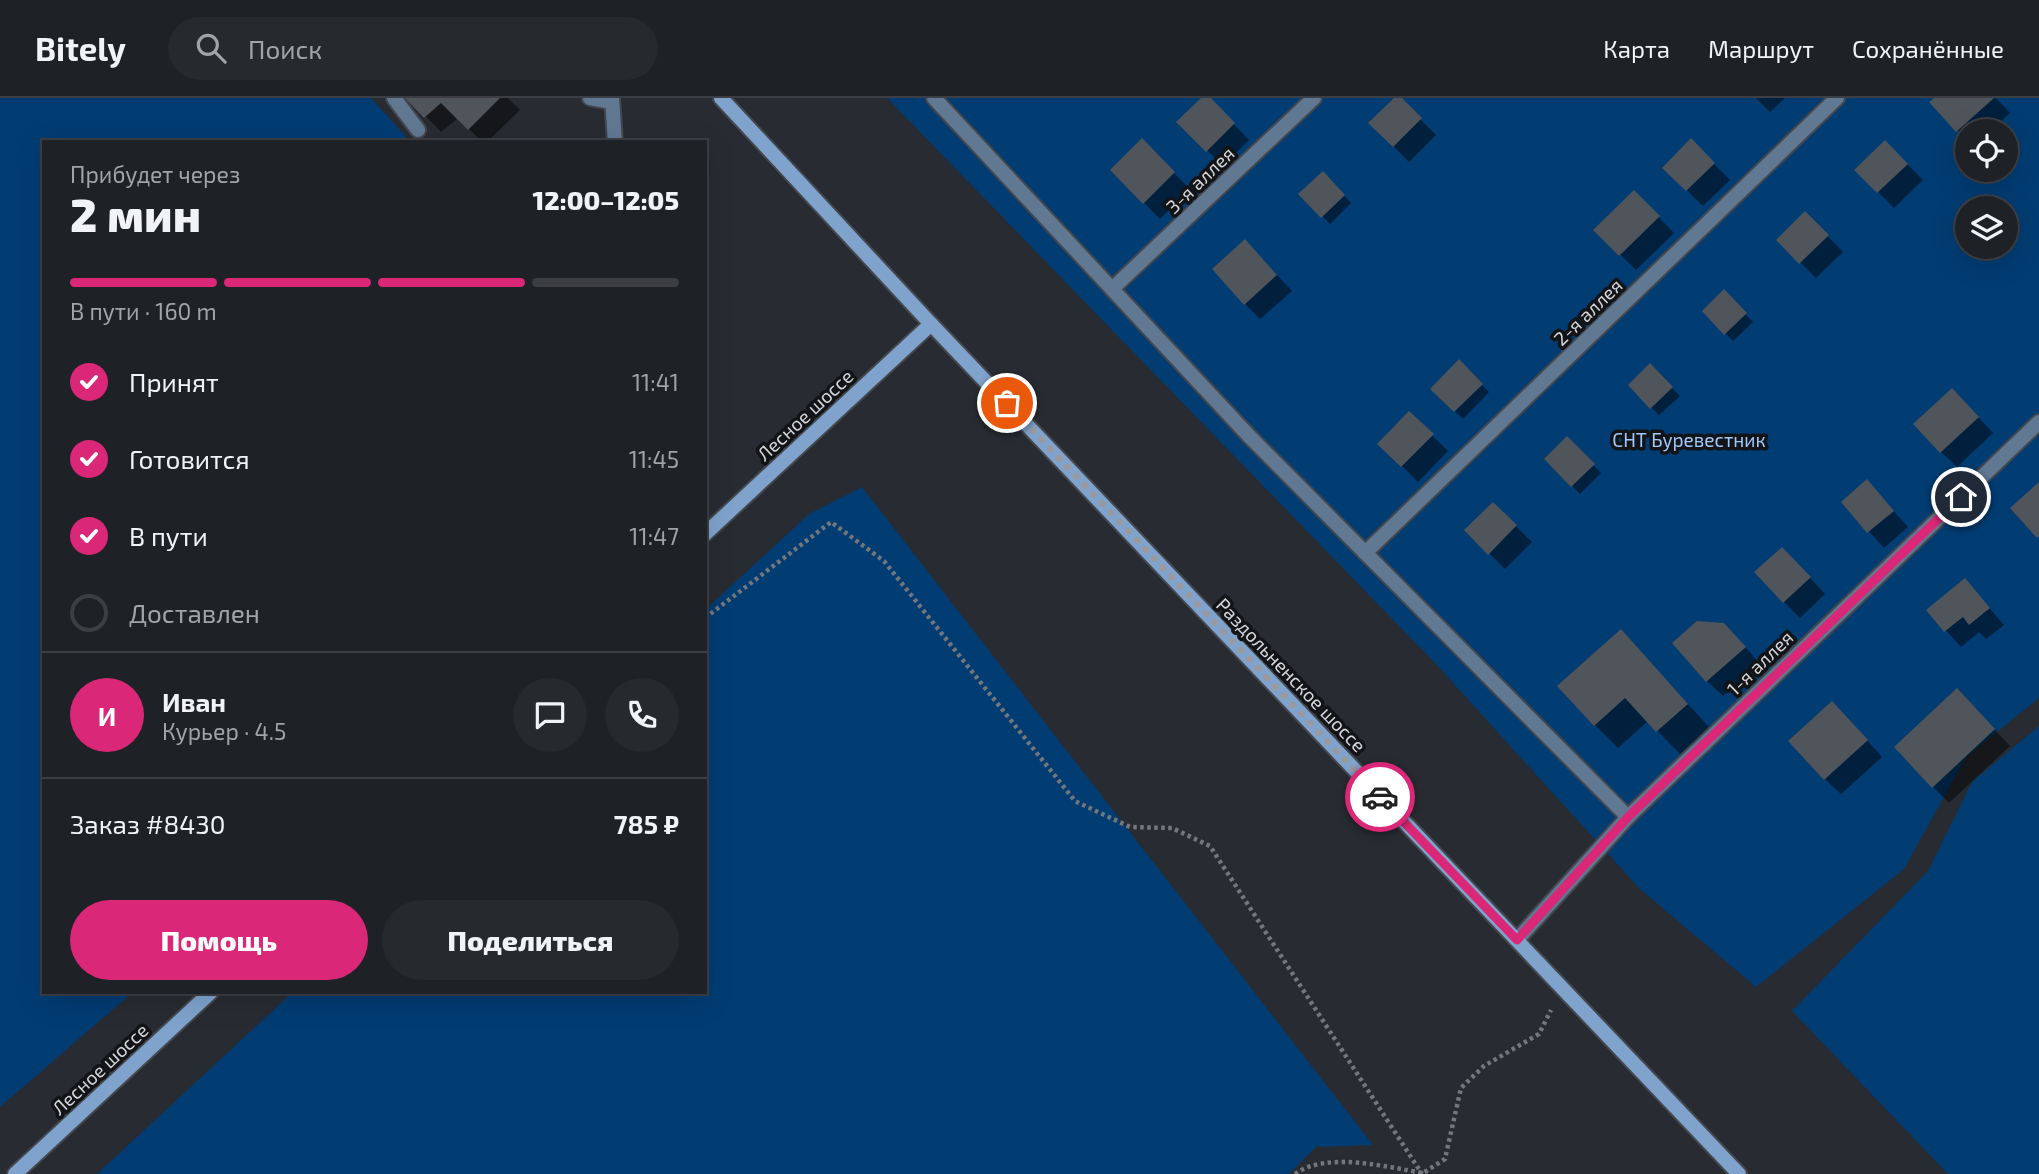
<!DOCTYPE html>
<html lang="ru">
<meta charset="utf-8">
<style>
:root{--surface:#1e2126;--page:#26292e;--text:#f1f3f6;--muted:#a1a3a7;--line:#3c3e43;--accent:#db2777}
body{margin:0;font-family:"Exo 2",sans-serif;background:var(--page);color:var(--text);height:100vh;display:flex;flex-direction:column;font-size:26px;white-space:nowrap}
*{box-sizing:border-box;margin:0}
p{font-size:23px;color:var(--muted)}
.icon{flex:none;width:38px;height:38px;fill:none;stroke:currentColor;stroke-width:2;stroke-linecap:round;stroke-linejoin:round}
.map{position:relative;flex:1;overflow:hidden}
.sheet{position:absolute;left:42px;top:42px;width:665px;height:854px;display:flex;flex-direction:column;background:var(--surface);border-radius:0px;box-shadow:0 7px 28px #0002,0 0 0 2px var(--line)}
.sheet>*{flex:none}
.tools{position:absolute;left:1955px;top:21px;display:grid;gap:14px}
.tools a{display:grid;place-items:center;width:63px;height:63px;border-radius:50%;background:var(--surface);box-shadow:0 7px 28px #0002,0 0 0 2px var(--line);font-size:35px}
.pin{position:absolute;display:grid;place-items:center;width:60px;height:60px;color:#fff;margin:-30px;border:4px solid #fff;border-radius:50%;box-shadow:0 2px 7px #0007}
.courier{position:absolute;display:grid;place-items:center;width:70px;height:70px;margin:-35px;border:5px solid #db2777;border-radius:50%;background:#fff;color:#222;box-shadow:0 2px 9px #0007}
.overview em{font-style:normal;font-weight:800}
.overview div{display:flex;flex-direction:column-reverse}
.overview{display:flex;align-items:center;justify-content:space-between;height:119px;padding:0 28px}
h1{font-size:46px;font-weight:800;line-height:52px}
.bar{display:grid;grid-template-columns:repeat(4,1fr);gap:10px 7px;align-content:center;height:84px;padding:0 28px}
.bar i{height:9px;border-radius:5px;background:var(--line)}
.bar .active{background:var(--accent)}
.bar p{grid-column:span 4}
.line{display:flex;align-items:center;gap:18px;padding:0 28px;border-top:2px solid var(--line)}
.line div{flex:1}
.round{display:grid;place-items:center;flex:none;width:74px;height:74px;border-radius:37px;background:var(--page)}
ol{padding:0 28px;list-style:none}
li{display:flex;align-items:center;gap:21px;height:77px}
li p{margin-inline-start:auto}
li .icon{padding:7px;border-radius:50%;background:var(--accent);color:#fff;stroke-width:4}
li:last-child{color:var(--muted)}
li i{width:38px;height:38px;border:4px solid var(--line);border-radius:50%}
.primary-button{display:flex;gap:14px;margin-top:auto;padding:14px 28px}
.primary-button a{flex:1;height:80px;border-radius:42px;background:var(--accent);color:#fff;font-size:28px;font-weight:800;line-height:80px;text-align:center}
.primary-button a+a{background:var(--page);color:var(--text)}
header{display:flex;align-items:center;gap:42px;box-sizing:border-box;height:98px;padding:0 35px;background:var(--surface);border-bottom:2px solid var(--line)}
header strong{font-size:33px}
nav{display:flex;gap:38px;margin-inline-start:auto;font-size:24px}
.search{width:490px;height:63px;background:var(--page);display:flex;align-items:center;gap:18px;box-sizing:border-box;padding:0 24px;border-radius:38px;color:var(--muted);font-size:26px}
.map>svg:first-child{display:block}
.green{fill:#013c72;fill-rule:evenodd}
.shadow{fill:#0007}
.building{fill:#50555b}
.lines{fill:none;stroke-linecap:round;stroke-linejoin:round}
.service-casing{stroke:#44474d;stroke-width:18}
.secondary-casing{stroke:#44474d;stroke-width:18}
.path{stroke:#73767b;stroke-width:4.5;stroke-dasharray:3.5 3.5;stroke-linecap:butt}
.service{stroke:#617893;stroke-width:14}
.secondary{stroke:#7fa3cd;stroke-width:14}
.done{stroke:#989a9f;stroke-width:7;stroke-dasharray:0 12.6}
.route{stroke:#db2777;stroke-width:9}
.labels{text-anchor:middle;stroke-width:7;stroke-linejoin:round;paint-order:stroke}
.street-label{font-size:19px;fill:#d4d6da;stroke:#131417}
.park-label{font-size:19px;fill:#9fc9fb;stroke:#131417}
</style>
<header>
<strong>Bitely</strong>
<div class="search"><svg class="icon" aria-label="search" viewBox="0 0 24 24"><circle cx="10" cy="10" r="6"/><path d="M15 15l6 6"/></svg>Поиск</div>
<nav><a>Карта</a><a>Маршрут</a><a>Сохранённые</a></nav>
</header>
<div class="map">
<svg width="2039" height="1076" viewBox="0 0 2039 1076">
<rect width="100%" height="100%" fill="#282c32"/>
<!-- green -->
<g class="green">
<path d="M0 0H371L411 44H44V894H133L0 1009Z"/>
<path d="M887 0H2039V600L1966 659 1904 771 1756 889 1640 791 1434 564ZM1967 33H2006V72H1967ZM1967 110H2006V149H1967Z"/>
<path d="M862 389 1373 1047 1316 1049 1290 1075 1285 1076H97L293 894H705V512L809 416Z"/>
<path d="M2039 628V1076H1948L1792 913 1928 773 1972 684Z"/>
</g>
<!-- shadow -->
<g class="shadow">
<path d="M408 0H508L520 12 487 44H482L458 20 441 34Z"/>
<path d="M1203 0H1208L1249 42 1223 68 1179 24Z"/>
<path d="M1397 0H1399L1436 37 1409 64 1371 25Z"/>
<path d="M1756 0H1785L1770 14Z"/>
<path d="M1937 0H1996L2010 15 1990 33H1967V42L1932 5Z"/>
<path d="M1142 43 1190 91 1160 121 1112 72Z"/>
<path d="M1691 43 1730 82 1703 108 1664 70Z"/>
<path d="M1885 44 1923 82 1894 110 1856 72Z"/>
<path d="M1323 76 1351 105 1330 126 1301 96Z"/>
<path d="M1634 94 1674 135 1636 172 1595 132Z"/>
<path d="M1805 115 1843 154 1816 180 1778 142Z"/>
<path d="M1261 160 1292 193 1260 221 1245 206Z"/>
<path d="M1724 194 1753 224 1733 243 1704 213Z"/>
<path d="M1459 264 1489 294 1463 321 1432 291Z"/>
<path d="M1650 268 1680 298 1659 317 1630 287Z"/>
<path d="M1968 308 1993 335 1957 369 1941 354Z"/>
<path d="M1410 316 1448 353 1418 384 1380 346Z"/>
<path d="M1567 340 1601 375 1580 396 1546 361Z"/>
<path d="M1867 384 1908 429 1884 450 1843 404Z"/>
<path d="M1493 406 1532 444 1505 471 1466 432Z"/>
<path d="M1798 467 1825 496 1800 520 1784 504Z"/>
<path d="M1965 482 2004 527 1986 541 1979 534 1961 549 1928 512Z"/>
<path d="M1620 533 1710 630 1680 656 1648 623 1618 650 1595 627Z"/>
<path d="M1740 543 1760 566 1723 598 1707 583Z"/>
<path d="M1973 608 2010 648 1949 705 1933 689Z"/>
<path d="M1848 621 1882 659 1841 696 1825 681Z"/>
</g>
<!-- building -->
<g class="building">
<path d="M405 0H500L468 32 441 5 424 20Z"/>
<path d="M1201 0H1211L1235 25 1206 54 1176 24Z"/>
<path d="M1394 0H1402L1422 20 1393 49 1368 25Z"/>
<path d="M1934 0H1994L1956 34 1929 4Z"/>
<path d="M1142 40 1175 74 1143 106 1110 72Z"/>
<path d="M1691 40 1715 65 1686 93 1662 70Z"/>
<path d="M1885 42 1908 66 1877 95 1854 72Z"/>
<path d="M1323 73 1345 97 1321 120 1298 96Z"/>
<path d="M1634 92 1660 118 1619 158 1593 132Z"/>
<path d="M1805 113 1829 137 1799 166 1776 142Z"/>
<path d="M1245 141 1277 177 1244 207 1212 171Z"/>
<path d="M1724 191 1747 215 1724 237 1702 213Z"/>
<path d="M1459 261 1483 286 1454 314 1430 291Z"/>
<path d="M1650 265 1673 289 1650 311 1628 287Z"/>
<path d="M1952 290 1979 319 1940 355 1913 326Z"/>
<path d="M1409 313 1434 336 1401 369 1377 346Z"/>
<path d="M1567 338 1595 366 1571 389 1544 361Z"/>
<path d="M1867 381 1894 413 1867 435 1841 404Z"/>
<path d="M2039 384V438L2037 440 2010 410Z"/>
<path d="M1493 404 1517 427 1488 457 1464 432Z"/>
<path d="M1782 449 1811 479 1783 505 1754 474Z"/>
<path d="M1965 480 1990 510 1969 527 1963 519 1944 534 1926 512Z"/>
<path d="M1697 523 1724 525 1746 549 1706 584 1672 545Z"/>
<path d="M1621 531 1688 606 1656 634 1625 600 1594 628 1557 588Z"/>
<path d="M1957 590 1995 631 1932 690 1894 649Z"/>
<path d="M1832 603 1868 642 1824 682 1788 643Z"/>
</g>
<g class="lines">
<defs>
<g id="service">
<path d="M394 0 418 32"/>
<path d="M590 0 612 4"/>
<path d="M612 0 615 44"/>
<path d="M934 0 1249 338 1628 719"/>
<path d="M1112 191 1314 0"/>
<path d="M1365 455 1837 0"/>
<path d="M1517 842 1628 719 2039 324"/>
</g>
<g id="secondary">
<path d="M721 0 931 226 1739 1076"/>
<path d="M705 436 931 226"/>
<path d="M15 1076 211 894"/>
</g>
</defs>
<!-- service casing -->
<use href="#service" class="service-casing"/>
<!-- secondary casing -->
<use href="#secondary" class="secondary-casing"/>
<!-- path -->
<g class="path">
<path d="M705 520 831 424 884 463 1075 703 1130 729 1172 730 1210 748 1422 1076"/>
<path d="M1295 1076C1326 1053 1387 1069 1423 1075L1445 1061 1461 990 1484 968 1539 936 1551 912"/>
</g>
<!-- service -->
<use href="#service" class="service"/>
<!-- secondary -->
<use href="#secondary" class="secondary"/>
</g>
<g class="lines">
<!-- done -->
<path class="done" d="M1007 305 1380 699"/>
<!-- route -->
<path class="route" d="M1380 699 1517 842 1628 719 1961 399"/>
</g>
<g class="labels">
<!-- street labels -->
<g class="street-label">
<text transform="translate(1200 82) rotate(-44)" y="7">3-я аллея</text>
<text transform="translate(1588 214) rotate(-44)" y="7">2-я аллея</text>
<text transform="translate(805 317) rotate(-43)" y="7">Лесное шоссе</text>
<text transform="translate(1760 565) rotate(-44)" y="7">1-я аллея</text>
<text transform="translate(1291 577) rotate(46)" y="7">Раздольненское шоссе</text>
<text transform="translate(100 971) rotate(-43)" y="7">Лесное шоссе</text>
</g>
<!-- park labels -->
<g class="park-label">
<text x="1689" y="349">СНТ Буревестник</text>
</g>
</g>
</svg>
<div class="tools">
<a><svg class="icon" aria-label="locate" viewBox="0 0 24 24"><circle cx="12" cy="12" r="6"/><path d="M12 2v4M12 18v4M2 12h4M18 12h4"/></svg></a>
<a><svg class="icon" aria-label="layers" viewBox="0 0 24 24"><path d="M12 4l9 5-9 5-9-5zM3 14l9 5 9-5"/></svg></a>
</div>
<div class="pin" style="left:1007px;top:305px;background:#ea580c"><svg class="icon" aria-label="bag" viewBox="0 0 24 24"><path d="M5 8h14l-1 12H6zM9 8a3 3 0 0 1 6 0"/></svg></div>
<div class="pin" style="left:1961px;top:399px;background:#1f2937"><svg class="icon" aria-label="home" viewBox="0 0 24 24"><path d="M3 11l9-7 9 7M6 9v11h12V9"/></svg></div>
<div class="courier" style="left:1380px;top:699px"><svg class="icon" aria-label="car" viewBox="0 0 24 24"><path d="M5 17H2v-5l4-1 3-4h7l3 4 3 1v5h-3M9 17h6M6 11h13"/><circle cx="7" cy="17" r="2"/><circle cx="17" cy="17" r="2"/></svg></div>
<section class="sheet">
<div class="overview"><div><h1>2 мин</h1><p>Прибудет через</p></div><em>12:00–12:05</em></div>
<div class="bar"><i class="active"></i><i class="active"></i><i class="active"></i><i></i><p>В пути · 160 m</p></div>
<ol>
<li><svg class="icon" aria-label="check" viewBox="0 0 24 24"><path d="M5 12l5 5 9-10"/></svg>Принят<p>11:41</p></li>
<li><svg class="icon" aria-label="check" viewBox="0 0 24 24"><path d="M5 12l5 5 9-10"/></svg>Готовится<p>11:45</p></li>
<li><svg class="icon" aria-label="check" viewBox="0 0 24 24"><path d="M5 12l5 5 9-10"/></svg>В пути<p>11:47</p></li>
<li><i></i>Доставлен</li>
</ol>
<div class="line" style="height:126px"><b class="round" style="background:var(--accent);color:#fff">И</b><div><b>Иван</b><p>Курьер · 4.5</p></div><a class="round"><svg class="icon" aria-label="chat" viewBox="0 0 24 24"><path d="M4 5h16v11H9l-5 4z"/></svg></a><a class="round"><svg class="icon" aria-label="phone" viewBox="0 0 24 24"><path d="M5 4h4l2 5-3 2q2 4 5 5l2-3 5 2v4C11 20 4 13 5 4z"/></svg></a></div>
<div class="line" style="height:91px"><div>Заказ #8430</div><b>785 ₽</b></div>
<div class="primary-button"><a>Помощь</a><a>Поделиться</a></div>
</section>
</div>
